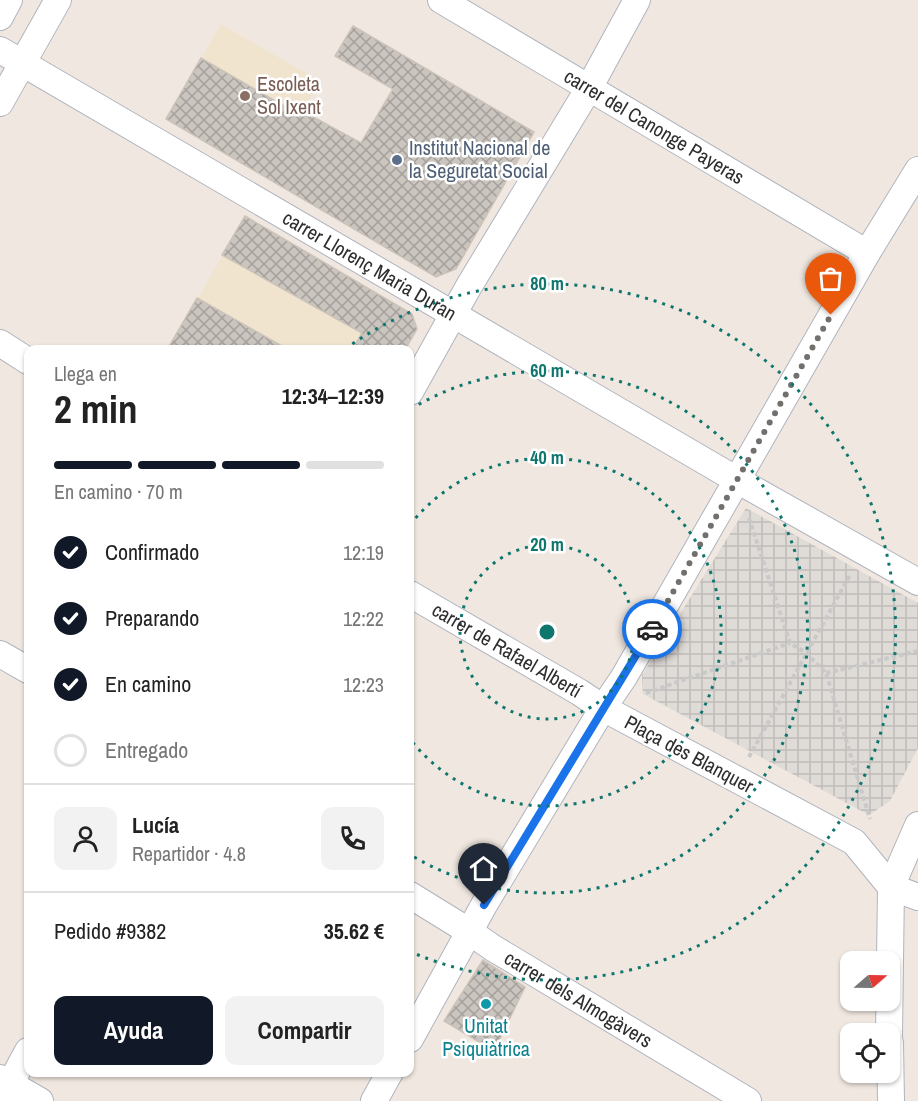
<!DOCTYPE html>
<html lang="es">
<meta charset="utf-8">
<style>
:root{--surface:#fff;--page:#f2f2f2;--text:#222;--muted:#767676;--line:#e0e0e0;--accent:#111827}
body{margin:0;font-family:"Archivo Narrow",sans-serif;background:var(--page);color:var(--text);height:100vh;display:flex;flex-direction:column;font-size:22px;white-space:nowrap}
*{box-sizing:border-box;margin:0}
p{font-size:20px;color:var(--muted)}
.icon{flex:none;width:33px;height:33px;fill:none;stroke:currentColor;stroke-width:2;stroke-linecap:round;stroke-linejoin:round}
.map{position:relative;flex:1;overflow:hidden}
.side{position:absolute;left:24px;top:345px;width:390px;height:732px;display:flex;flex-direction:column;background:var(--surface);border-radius:12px;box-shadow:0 2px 4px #0004}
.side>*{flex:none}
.needle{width:39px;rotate:70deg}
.fabs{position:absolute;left:840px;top:951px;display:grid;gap:12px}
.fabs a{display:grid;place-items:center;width:60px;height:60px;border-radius:12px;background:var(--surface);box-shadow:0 2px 4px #0004;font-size:30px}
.pin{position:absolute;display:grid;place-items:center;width:51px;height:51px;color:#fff;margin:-62px -26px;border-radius:50% 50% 50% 0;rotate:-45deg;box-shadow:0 0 6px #0007}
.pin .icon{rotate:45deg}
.courier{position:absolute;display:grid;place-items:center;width:60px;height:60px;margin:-30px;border:4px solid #1a73e8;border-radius:50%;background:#fff;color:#222;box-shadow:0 2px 8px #0007}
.head em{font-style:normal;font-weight:700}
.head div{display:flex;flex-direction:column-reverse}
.head{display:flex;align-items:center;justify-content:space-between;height:102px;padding:0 30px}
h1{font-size:39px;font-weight:700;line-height:45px}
.bar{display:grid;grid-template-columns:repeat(4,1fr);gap:9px 6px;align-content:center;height:72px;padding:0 30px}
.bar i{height:8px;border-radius:4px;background:var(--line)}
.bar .current{background:var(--accent)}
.bar p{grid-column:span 4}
.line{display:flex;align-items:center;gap:15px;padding:0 30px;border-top:2px solid var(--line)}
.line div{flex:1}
.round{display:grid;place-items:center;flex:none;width:63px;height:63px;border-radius:12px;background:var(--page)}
ol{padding:0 30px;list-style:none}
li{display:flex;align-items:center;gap:18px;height:66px}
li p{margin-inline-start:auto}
li .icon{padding:6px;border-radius:50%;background:var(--accent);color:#fff;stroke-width:4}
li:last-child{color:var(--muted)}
li i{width:33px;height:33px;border:3px solid var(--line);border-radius:50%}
.action{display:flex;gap:12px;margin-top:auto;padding:12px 30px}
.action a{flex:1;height:69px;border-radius:12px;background:var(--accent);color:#fff;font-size:24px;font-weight:700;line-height:69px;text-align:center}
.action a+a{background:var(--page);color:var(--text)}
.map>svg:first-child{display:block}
.education{fill:#f1e4cf}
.plaza{fill:url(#plaza-grid)}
.building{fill:url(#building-cross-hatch);stroke:#ccc3b9;stroke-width:1.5}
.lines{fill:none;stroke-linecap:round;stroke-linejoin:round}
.street-casing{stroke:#b0b4be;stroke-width:28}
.path{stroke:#c9c9c9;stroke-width:4;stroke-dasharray:4.5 3;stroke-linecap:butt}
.street{stroke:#fff;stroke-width:26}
.done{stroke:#726f6c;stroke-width:6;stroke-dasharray:0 10.8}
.route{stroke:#1a73e8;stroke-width:8}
.ring{fill:none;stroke:#0f766e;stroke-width:3;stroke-dasharray:3 6}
.education-dot{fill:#8d6e63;stroke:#fff;stroke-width:2}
.service-dot{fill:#5c6f8a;stroke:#fff;stroke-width:2}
.culture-dot{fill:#0f9aa8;stroke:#fff;stroke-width:2}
.labels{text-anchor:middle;stroke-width:5;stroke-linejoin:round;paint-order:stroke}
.education-label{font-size:20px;fill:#785e54;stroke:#fff;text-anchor:start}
.street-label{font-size:20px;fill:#2e2e2e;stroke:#fff}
.service-label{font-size:20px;fill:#4e5e75;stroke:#fff;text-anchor:start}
.culture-label{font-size:20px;fill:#0d838f;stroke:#fff}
.centre{fill:#0f766e;stroke:#fff;stroke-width:3}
.ring-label{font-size:18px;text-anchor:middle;font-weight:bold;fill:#0f766e;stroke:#fff;stroke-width:5;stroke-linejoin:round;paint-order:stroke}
</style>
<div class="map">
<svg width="918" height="1101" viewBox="0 0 918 1101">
<defs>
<pattern id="plaza-grid" width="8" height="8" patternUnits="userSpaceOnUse" patternTransform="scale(1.5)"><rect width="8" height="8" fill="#dfdbd7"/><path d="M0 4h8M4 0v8" fill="none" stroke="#c0bcb9"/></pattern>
<pattern id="building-cross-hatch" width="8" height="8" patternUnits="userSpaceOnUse" patternTransform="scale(1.5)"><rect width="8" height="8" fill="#cbc5bf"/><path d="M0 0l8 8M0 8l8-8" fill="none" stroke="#a5a09c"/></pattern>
</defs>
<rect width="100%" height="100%" fill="#f0e8e0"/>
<!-- education -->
<g class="education">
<path d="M221 24 320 81 266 176 166 119Z"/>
<path d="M245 216 412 314 417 329 405 349H289L198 298Z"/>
</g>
<!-- plaza -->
<path class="plaza" d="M746 508 918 603V748L890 801 869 815 643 694 642 675Z"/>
<!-- building -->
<g class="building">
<path d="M353 26 534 132 456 269 436 277 166 119 201 58 284 106 286 102 361 143 393 89 335 56Z"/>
<path d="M245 216 412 314 417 329 405 350H352L362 333 222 255Z"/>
<path d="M197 298 289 350H167Z"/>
<path d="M483 960 525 987 494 1051 444 1021Z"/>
</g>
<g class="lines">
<defs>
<g id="street">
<path id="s1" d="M441 0 867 253"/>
<path d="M0 17 9 0"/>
<path id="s2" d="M0 50 737 480 867 253 918 170"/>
<path d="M0 103 58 0"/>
<path d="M0 343 28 361"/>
<path d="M410 392 469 286 589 88 637 0"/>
<path id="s3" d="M410 594 579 692 603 708 484 905 410 1039"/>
<path d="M0 654 28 670"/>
<path d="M891 887 854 842 603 708 624 677 737 480 918 582"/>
<path d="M891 887 918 897"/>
<path id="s4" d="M410 895 470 932 493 948 748 1101"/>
<path d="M889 1034 891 887 918 825"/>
<path d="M890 1043 891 1101"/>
<path d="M0 1078 40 1101"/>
<path d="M7 1101 10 1084 28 1051"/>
<path d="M374 1101 390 1072"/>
</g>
</defs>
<!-- street casing -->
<use href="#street" class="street-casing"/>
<!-- path -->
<g class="path">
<path d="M749 518 790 643 806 653 826 673 870 819"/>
<path d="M826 673 918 651"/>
<path d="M646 693 790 643"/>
<path d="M749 757 850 575"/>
</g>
<!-- street -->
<use href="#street" class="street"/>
</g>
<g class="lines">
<!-- done -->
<path class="done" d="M652 629 831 315"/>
<!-- route -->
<path class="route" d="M484 905 652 629"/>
</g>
<!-- distance rings -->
<g class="ring">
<circle cx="547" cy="632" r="87"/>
<path d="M410 525A174 174 0 1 1 410 739"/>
<path d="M411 409A261 261 0 1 1 411 855"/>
<path d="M345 349A348 348 0 1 1 411 952"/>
</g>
<!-- markers -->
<circle class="education-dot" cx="245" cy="96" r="6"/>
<circle class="service-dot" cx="397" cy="160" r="6"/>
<circle class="culture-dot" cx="486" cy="1004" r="6"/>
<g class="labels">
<!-- education labels -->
<g class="education-label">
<text x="257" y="91">Escoleta<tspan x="257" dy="23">Sol Ixent</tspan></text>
</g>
<!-- street labels -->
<g class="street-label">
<text dy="7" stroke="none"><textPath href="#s1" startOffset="248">carrer del Canonge Payeras</textPath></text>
<text dy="7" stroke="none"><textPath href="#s2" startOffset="428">carrer Llorenç Maria Duran</textPath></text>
<text dy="7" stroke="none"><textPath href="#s3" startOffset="112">carrer de Rafael Albertí</textPath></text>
<text transform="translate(689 754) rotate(28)" y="7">Plaça des Blanquer</text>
<text dy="7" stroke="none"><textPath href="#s4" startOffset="198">carrer dels Almogàvers</textPath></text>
</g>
<!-- service labels -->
<g class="service-label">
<text x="409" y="155">Institut Nacional de<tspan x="409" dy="23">la Seguretat Social</tspan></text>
</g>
<!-- culture labels -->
<g class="culture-label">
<text x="486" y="1033">Unitat<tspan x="486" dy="23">Psiquiàtrica</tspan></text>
</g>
</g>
<circle cx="547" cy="632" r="9" class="centre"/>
<g class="ring-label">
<text x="547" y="290">80 m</text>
<text x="547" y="377">60 m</text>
<text x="547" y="464">40 m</text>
<text x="547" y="551">20 m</text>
</g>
</svg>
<div class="fabs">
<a><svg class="needle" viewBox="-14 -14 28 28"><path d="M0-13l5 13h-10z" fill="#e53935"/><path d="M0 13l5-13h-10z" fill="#767676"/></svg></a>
<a><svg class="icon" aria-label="locate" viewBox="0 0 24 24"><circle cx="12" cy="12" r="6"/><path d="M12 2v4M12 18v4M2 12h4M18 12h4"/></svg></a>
</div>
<div class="pin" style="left:831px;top:315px;background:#ea580c"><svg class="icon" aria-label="bag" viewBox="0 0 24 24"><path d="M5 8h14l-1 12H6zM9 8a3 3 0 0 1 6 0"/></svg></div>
<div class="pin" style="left:484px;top:905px;background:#1f2937"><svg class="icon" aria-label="home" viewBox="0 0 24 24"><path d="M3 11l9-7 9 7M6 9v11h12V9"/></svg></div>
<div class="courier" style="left:652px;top:629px"><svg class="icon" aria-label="car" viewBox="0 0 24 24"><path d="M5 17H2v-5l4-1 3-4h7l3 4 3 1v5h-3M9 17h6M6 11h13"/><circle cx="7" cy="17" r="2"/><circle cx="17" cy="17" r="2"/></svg></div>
<section class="side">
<div class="head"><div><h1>2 min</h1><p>Llega en</p></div><em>12:34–12:39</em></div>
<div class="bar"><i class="current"></i><i class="current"></i><i class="current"></i><i></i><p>En camino · 70 m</p></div>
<ol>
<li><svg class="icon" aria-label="check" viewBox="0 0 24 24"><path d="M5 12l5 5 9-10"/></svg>Confirmado<p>12:19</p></li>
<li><svg class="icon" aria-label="check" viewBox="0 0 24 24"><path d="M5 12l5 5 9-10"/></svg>Preparando<p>12:22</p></li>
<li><svg class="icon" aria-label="check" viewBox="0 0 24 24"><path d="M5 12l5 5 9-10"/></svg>En camino<p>12:23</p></li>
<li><i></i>Entregado</li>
</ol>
<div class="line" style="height:108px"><a class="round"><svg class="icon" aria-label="person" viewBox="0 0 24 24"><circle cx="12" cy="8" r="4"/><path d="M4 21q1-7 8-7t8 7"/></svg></a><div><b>Lucía</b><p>Repartidor · 4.8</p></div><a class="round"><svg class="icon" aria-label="phone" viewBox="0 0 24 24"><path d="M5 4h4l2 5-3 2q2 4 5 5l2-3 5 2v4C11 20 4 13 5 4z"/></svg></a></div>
<div class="line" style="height:78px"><div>Pedido #9382</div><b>35.62 €</b></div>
<div class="action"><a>Ayuda</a><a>Compartir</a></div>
</section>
</div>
